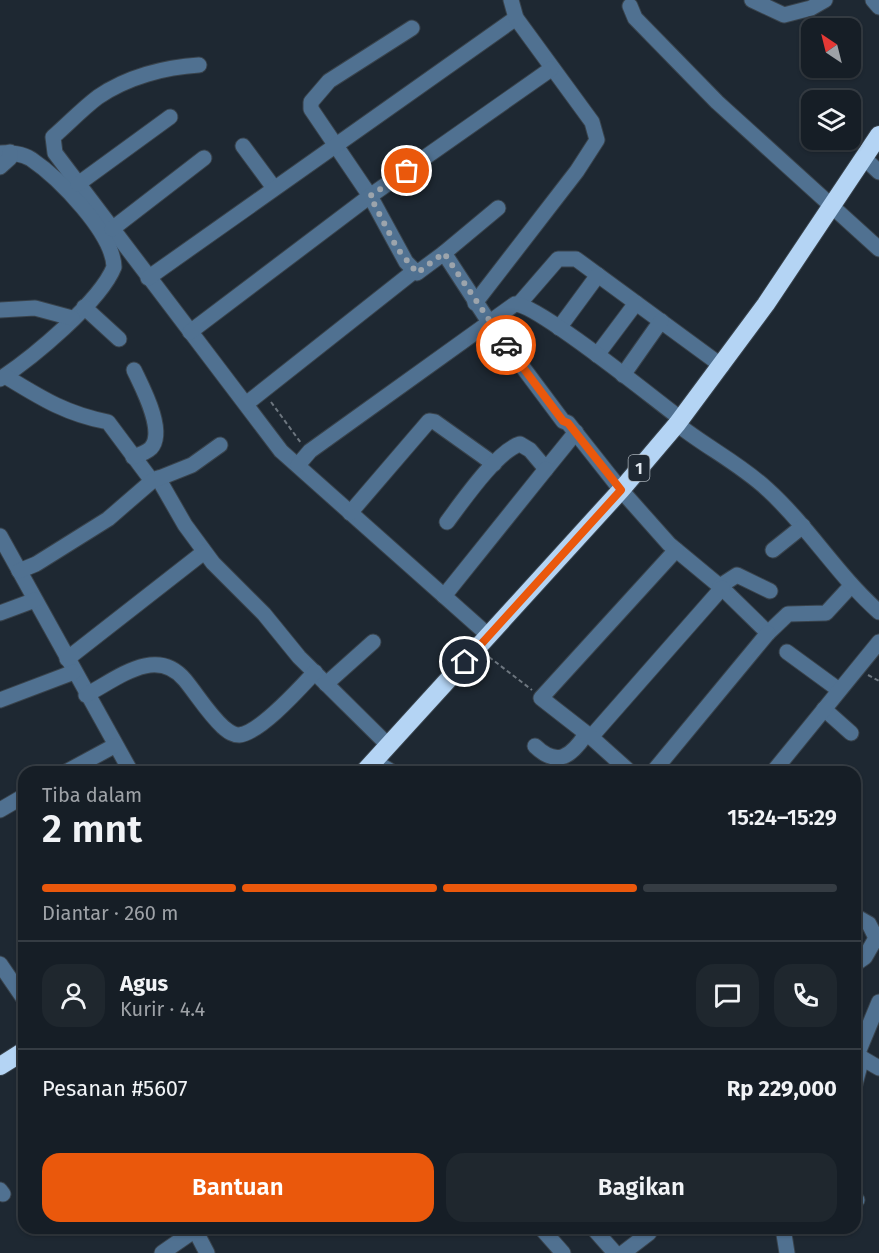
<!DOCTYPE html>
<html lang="id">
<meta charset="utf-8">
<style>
:root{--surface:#161e26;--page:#1f272e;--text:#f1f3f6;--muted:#9ea2a7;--line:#353c43;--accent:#ea580c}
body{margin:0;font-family:"Fira Sans",sans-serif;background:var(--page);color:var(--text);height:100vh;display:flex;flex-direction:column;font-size:22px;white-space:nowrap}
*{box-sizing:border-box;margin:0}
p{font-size:20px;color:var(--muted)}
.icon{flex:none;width:33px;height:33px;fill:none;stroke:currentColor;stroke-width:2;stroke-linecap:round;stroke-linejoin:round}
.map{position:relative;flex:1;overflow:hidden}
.sheet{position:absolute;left:18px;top:766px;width:843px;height:468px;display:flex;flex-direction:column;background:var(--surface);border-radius:18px;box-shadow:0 2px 4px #0004,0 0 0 2px var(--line)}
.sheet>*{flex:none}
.needle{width:39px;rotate:325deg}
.tools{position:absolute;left:801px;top:18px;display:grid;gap:12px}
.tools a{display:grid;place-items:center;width:60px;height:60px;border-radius:12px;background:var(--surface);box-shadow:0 2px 4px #0004,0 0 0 2px var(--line);font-size:30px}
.pin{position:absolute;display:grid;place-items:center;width:51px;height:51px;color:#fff;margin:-26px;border:3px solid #fff;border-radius:50%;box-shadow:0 2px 6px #0007}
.courier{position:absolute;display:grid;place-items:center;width:60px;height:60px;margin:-30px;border:4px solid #ea580c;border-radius:50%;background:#fff;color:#222;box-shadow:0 2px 8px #0007}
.summary em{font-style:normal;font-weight:600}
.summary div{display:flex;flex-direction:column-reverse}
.summary{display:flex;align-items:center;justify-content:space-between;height:102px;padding:0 24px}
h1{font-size:39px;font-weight:600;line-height:45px}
.bar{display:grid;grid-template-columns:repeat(4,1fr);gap:9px 6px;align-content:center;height:72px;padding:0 24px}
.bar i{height:8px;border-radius:4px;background:var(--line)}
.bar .current{background:var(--accent)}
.bar p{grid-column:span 4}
.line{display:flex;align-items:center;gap:15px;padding:0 24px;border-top:2px solid var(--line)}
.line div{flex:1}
.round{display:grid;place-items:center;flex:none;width:63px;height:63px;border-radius:18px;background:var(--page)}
.button{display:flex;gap:12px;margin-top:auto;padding:12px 24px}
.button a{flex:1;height:69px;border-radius:18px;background:var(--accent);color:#fff;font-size:24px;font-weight:600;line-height:69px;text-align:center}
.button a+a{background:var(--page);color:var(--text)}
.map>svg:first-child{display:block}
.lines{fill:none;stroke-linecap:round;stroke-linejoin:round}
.minor-casing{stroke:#39434c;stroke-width:17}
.highway-casing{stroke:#39434c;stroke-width:20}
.path{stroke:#6d767f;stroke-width:2;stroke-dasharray:4.5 3;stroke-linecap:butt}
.minor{stroke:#507191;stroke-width:15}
.highway{stroke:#b4d4f4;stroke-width:18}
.done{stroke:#9ca4ac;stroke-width:6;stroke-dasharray:0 10.8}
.route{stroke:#ea580c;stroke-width:8}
.labels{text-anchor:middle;stroke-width:6;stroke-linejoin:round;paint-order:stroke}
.shield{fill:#1e2832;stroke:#a6aeb6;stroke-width:1.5}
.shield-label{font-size:16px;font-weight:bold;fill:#e0e7ee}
</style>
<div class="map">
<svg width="879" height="1253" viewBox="0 0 879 1253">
<rect width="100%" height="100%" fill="#1e2832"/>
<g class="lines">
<defs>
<g id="minor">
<path d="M752 0 784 15 811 8 825 0"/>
<path d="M873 0 879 7"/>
<path d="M630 6 635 18 717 102 879 249"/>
<path d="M412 28 329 81 311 102V109L370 196 406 262 417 273 444 253 489 322 563 421 568 423 621 490 669 544 722 588 768 633 788 614 826 613 850 587"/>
<path d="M199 65C165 67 127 77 98 97 82 109 68 124 53 137L55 153 281 451 488 635"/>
<path d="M243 146 274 188"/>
<path d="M0 153C10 152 23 154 31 159 59 178 113 233 114 267 100 302 32 358 0 379"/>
<path d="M863 157 879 172"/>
<path d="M0 167 10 158V152"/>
<path d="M78 184 170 117"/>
<path d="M112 229 204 158"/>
<path d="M444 253 498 208"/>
<path d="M148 278 516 18"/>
<path d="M475 303 577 171 597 140 592 122 516 18 511 0"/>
<path d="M519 304 558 259H576L722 366"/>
<path d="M84 307 119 339"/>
<path d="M0 310 35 308 72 318"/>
<path d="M559 328 598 275"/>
<path d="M190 332 370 196 551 69"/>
<path d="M597 355 636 303"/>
<path d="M623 375 661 321"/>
<path d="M5 376C41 398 66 414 108 422L152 481"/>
<path d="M246 404 413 272"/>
<path d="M677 424C706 447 740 464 767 489 809 527 837 575 879 612"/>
<path d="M133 457C139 455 147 452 151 448 166 431 142 387 134 370"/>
<path d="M298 465 310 451 515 304C539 305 654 399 681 419"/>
<path d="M158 478 185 525 213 563 264 614 299 657 389 746"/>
<path d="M350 513 429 421 435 422 494 464"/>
<path d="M447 522C462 502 497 451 520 444L530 450 546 469 576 432"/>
<path d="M0 536 131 772"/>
<path d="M773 550 803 526"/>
<path d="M19 571 36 564 108 519 152 481 192 465 220 445"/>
<path d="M720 586 737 575 770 591"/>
<path d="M444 596 546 469"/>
<path d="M0 613 35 600"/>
<path d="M787 652 839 690"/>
<path d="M67 659 204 552"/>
<path d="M326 684 373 642"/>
<path d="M86 695C117 679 156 645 185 680 198 696 208 713 223 727 228 731 232 735 239 735 260 733 300 688 315 672"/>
<path d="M0 700 74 672"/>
<path d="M824 709 851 733"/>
<path d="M591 737 722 588"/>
<path d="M535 746C557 767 571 757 586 734"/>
<path d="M374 761 392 772"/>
<path d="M66 772 114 746"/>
<path d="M630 772 591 737 541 698 676 550"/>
<path d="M653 772 768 633"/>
<path d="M773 772 879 642"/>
<path d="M0 810 24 796"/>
<path d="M855 916 869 924 876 938 865 957 855 964"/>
<path d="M0 964 24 999"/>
<path d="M855 1054 879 1068"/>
<path d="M857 1055 879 1002"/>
<path d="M855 1084 862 1058"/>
<path d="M0 1190 3 1194"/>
<path d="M855 1200H857"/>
<path d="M194 1228 207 1253"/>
<path d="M541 1228 563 1253"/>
<path d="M593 1228 615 1253"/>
<path d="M783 1228 787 1253"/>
<path d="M162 1253 198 1228"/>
<path d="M623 1253 649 1233"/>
</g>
<g id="highway">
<path d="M364 772 621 490 677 424 766 304 879 135"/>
<path d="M0 1066 24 1051"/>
</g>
</defs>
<!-- minor casing -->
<use href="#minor" class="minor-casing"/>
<!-- highway casing -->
<use href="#highway" class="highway-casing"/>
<!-- path -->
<g class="path">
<path d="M271 402 301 443"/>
<path d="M489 657 532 690"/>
<path d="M868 675 879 681"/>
</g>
<!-- minor -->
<use href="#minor" class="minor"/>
<!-- highway -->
<use href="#highway" class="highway"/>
</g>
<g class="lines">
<!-- done -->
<path class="done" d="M407 171 370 196 397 248 417 273 444 253 506 345"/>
<!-- route -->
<path class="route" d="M465 662 621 490 568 423 563 421 506 345"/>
</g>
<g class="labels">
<!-- shield labels -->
<rect class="shield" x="628.5" y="455" width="21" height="26" rx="4.5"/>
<g class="shield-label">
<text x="639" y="474">1</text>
</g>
</g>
</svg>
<div class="tools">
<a><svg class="needle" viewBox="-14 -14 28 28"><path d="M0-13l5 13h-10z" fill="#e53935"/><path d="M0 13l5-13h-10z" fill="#9ea2a7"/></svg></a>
<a><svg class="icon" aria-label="layers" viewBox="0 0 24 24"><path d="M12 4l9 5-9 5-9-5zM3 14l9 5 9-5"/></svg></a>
</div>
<div class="pin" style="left:407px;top:171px;background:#ea580c"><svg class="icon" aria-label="bag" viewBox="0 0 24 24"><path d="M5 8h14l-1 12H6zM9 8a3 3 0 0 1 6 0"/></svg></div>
<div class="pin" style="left:465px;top:662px;background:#1f2937"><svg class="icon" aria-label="home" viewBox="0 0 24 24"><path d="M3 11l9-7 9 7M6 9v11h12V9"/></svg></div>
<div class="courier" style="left:506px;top:345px"><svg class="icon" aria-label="car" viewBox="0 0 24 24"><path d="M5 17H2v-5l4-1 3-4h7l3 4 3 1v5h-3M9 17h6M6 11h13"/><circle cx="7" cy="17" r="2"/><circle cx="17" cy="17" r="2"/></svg></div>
<section class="sheet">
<div class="summary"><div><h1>2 mnt</h1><p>Tiba dalam</p></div><em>15:24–15:29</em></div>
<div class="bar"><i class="current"></i><i class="current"></i><i class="current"></i><i></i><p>Diantar · 260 m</p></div>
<div class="line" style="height:108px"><a class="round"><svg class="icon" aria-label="person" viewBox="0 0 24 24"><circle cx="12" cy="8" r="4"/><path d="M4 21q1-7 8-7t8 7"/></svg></a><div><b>Agus</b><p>Kurir · 4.4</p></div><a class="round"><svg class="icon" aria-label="chat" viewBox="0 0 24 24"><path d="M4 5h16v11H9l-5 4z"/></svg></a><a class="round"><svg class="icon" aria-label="phone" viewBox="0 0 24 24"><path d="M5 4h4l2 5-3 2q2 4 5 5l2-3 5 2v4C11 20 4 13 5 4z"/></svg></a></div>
<div class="line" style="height:78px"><div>Pesanan #5607</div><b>Rp 229,000</b></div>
<div class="button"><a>Bantuan</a><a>Bagikan</a></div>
</section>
</div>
